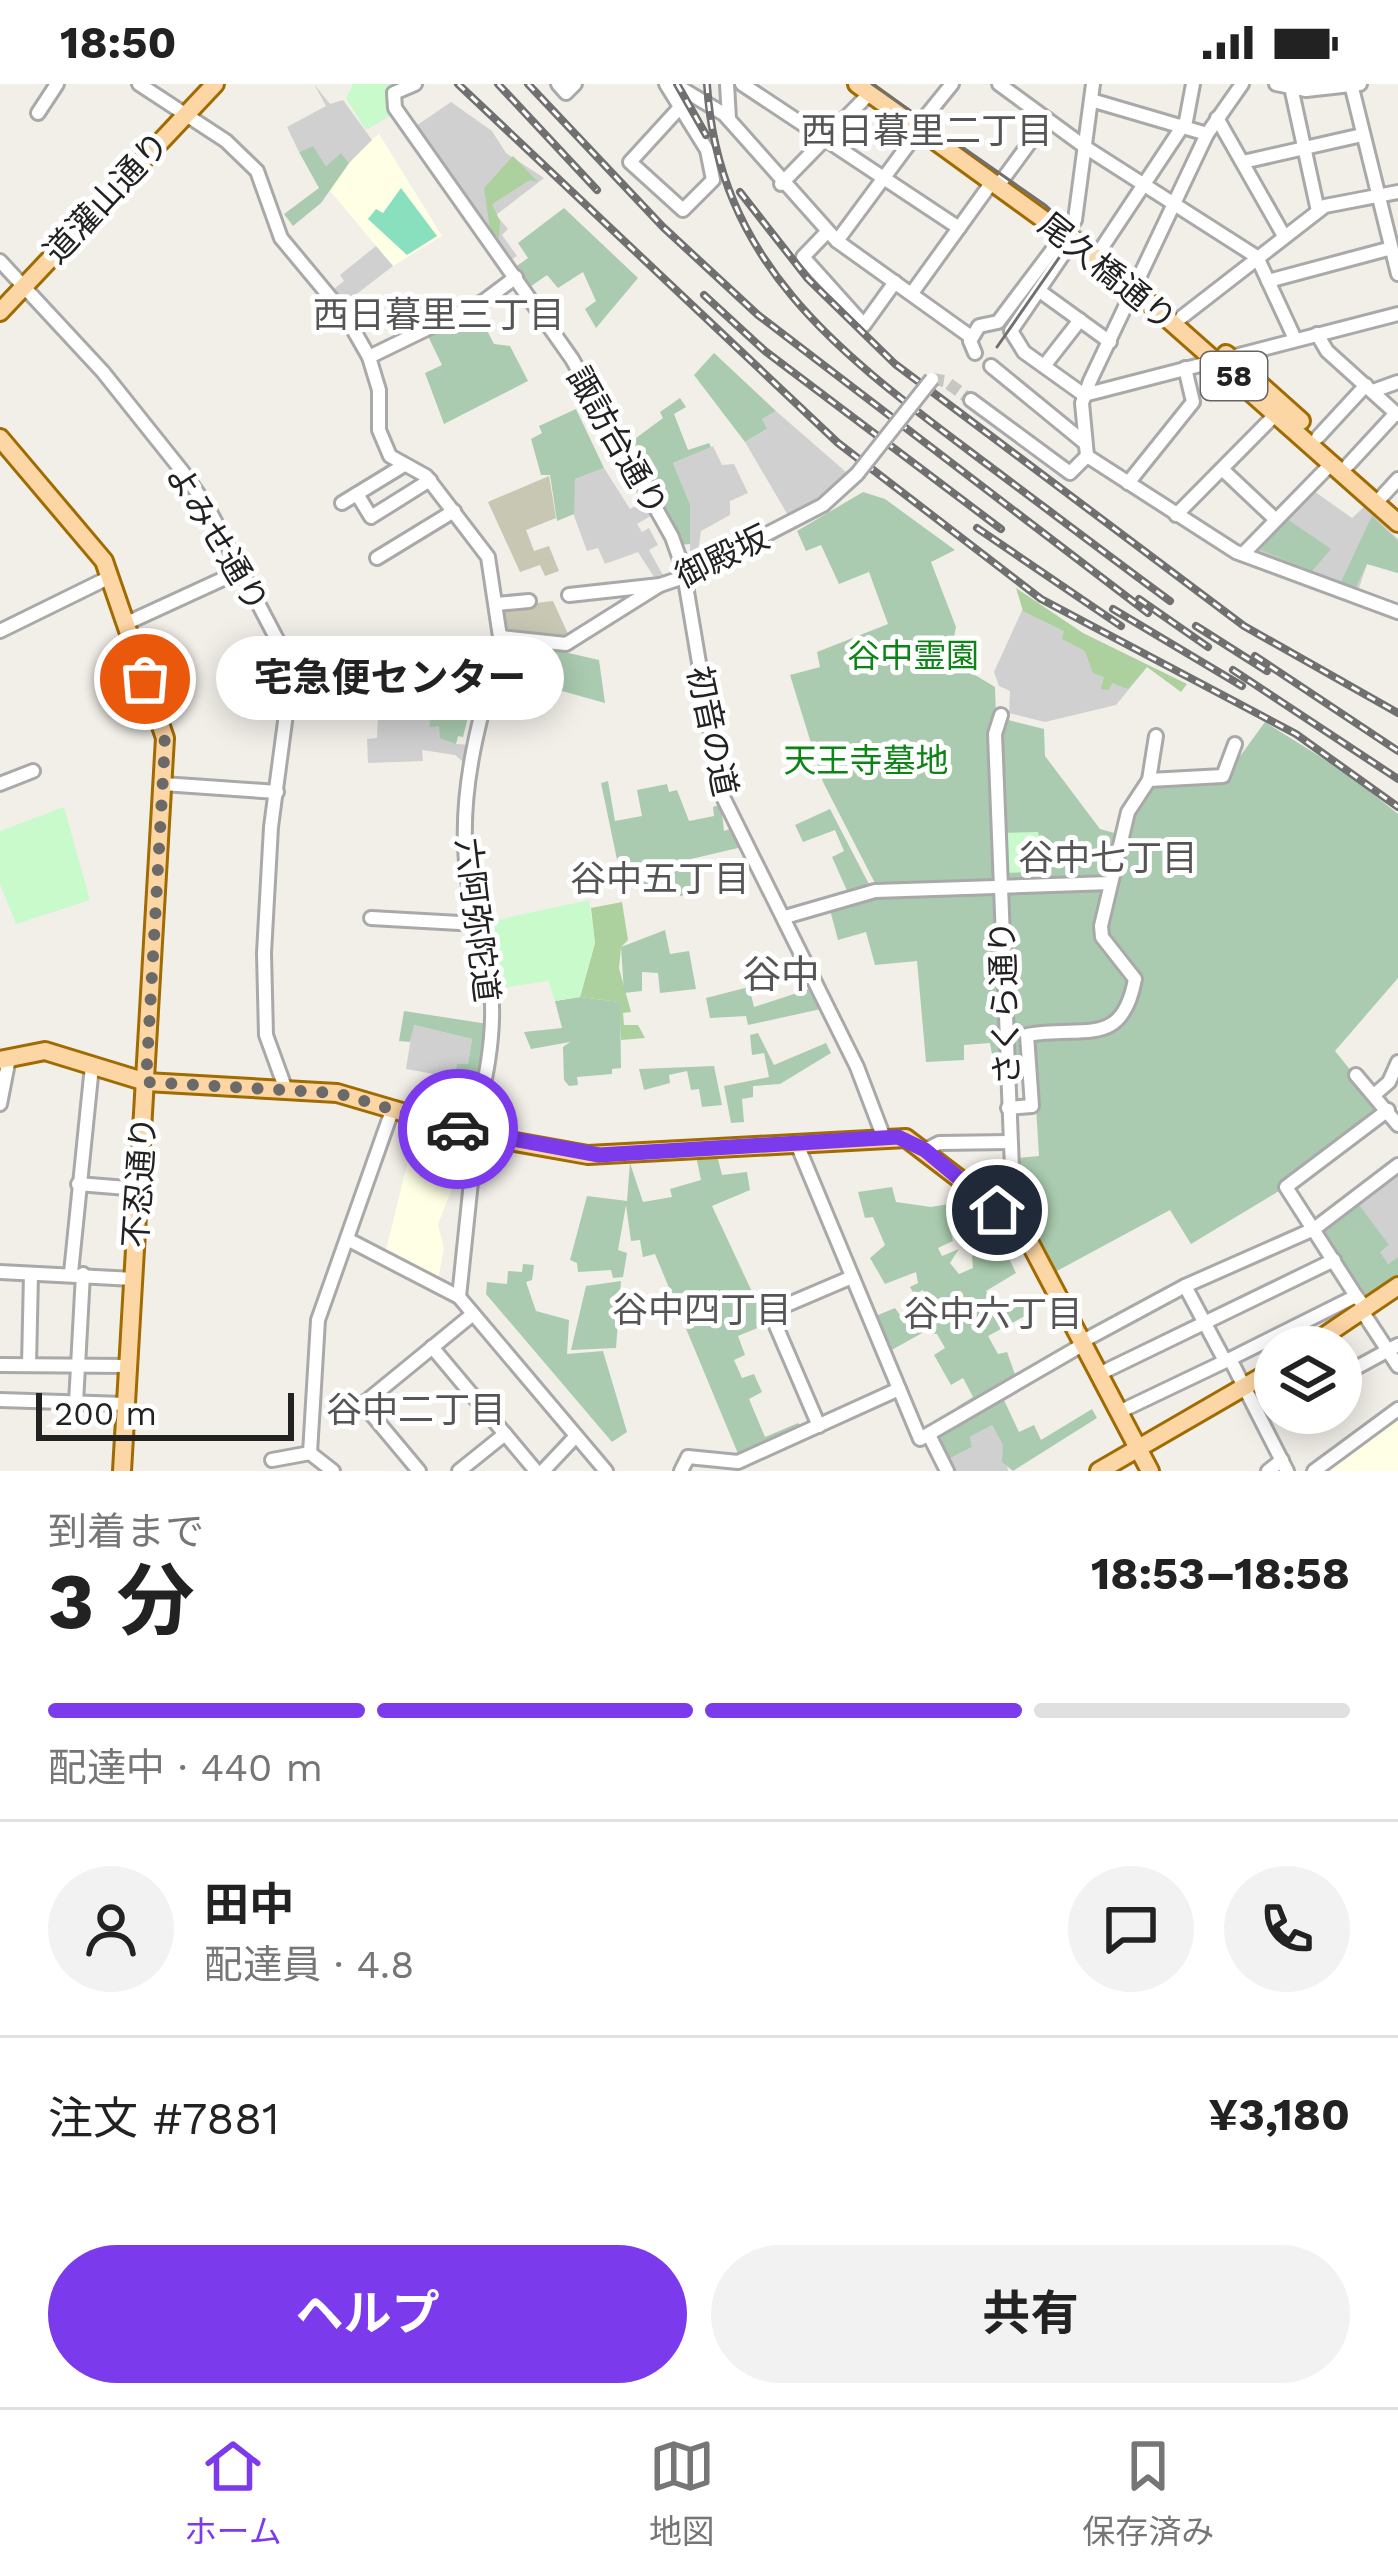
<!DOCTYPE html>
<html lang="ja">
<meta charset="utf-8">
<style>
:root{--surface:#fff;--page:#f2f2f2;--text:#222;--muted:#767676;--line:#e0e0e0;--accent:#7c3aed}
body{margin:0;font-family:"Work Sans","Noto Sans JP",sans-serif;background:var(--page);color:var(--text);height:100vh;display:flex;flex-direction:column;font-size:45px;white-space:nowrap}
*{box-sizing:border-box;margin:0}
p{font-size:39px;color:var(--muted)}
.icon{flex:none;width:66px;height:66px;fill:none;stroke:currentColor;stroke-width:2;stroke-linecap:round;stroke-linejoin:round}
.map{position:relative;height:1387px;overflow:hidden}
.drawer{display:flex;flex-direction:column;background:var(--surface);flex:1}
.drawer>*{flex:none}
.buttons{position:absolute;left:1254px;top:1242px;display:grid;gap:24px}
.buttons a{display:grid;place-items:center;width:108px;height:108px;border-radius:50%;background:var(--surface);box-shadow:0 6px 30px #0003;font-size:60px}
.scale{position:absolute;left:36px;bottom:30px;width:258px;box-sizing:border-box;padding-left:12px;border:6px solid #222;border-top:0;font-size:33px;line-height:42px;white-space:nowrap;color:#222;-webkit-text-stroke:9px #fff;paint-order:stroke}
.pin{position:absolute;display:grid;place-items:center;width:102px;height:102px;color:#fff;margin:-51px;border:6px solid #fff;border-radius:50%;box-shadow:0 3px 12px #0007}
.courier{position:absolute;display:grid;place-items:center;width:120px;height:120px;margin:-60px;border:9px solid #7c3aed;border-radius:50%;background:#fff;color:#222;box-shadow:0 3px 15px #0007}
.bubble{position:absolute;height:84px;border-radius:42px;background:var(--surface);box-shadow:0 6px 30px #0003;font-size:39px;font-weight:700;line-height:84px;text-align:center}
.summary em{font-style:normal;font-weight:700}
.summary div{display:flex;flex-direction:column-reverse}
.summary{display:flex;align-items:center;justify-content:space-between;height:204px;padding:0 48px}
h1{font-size:78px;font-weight:700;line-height:90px}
.bar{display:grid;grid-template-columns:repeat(4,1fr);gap:18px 12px;align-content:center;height:144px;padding:0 48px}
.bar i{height:15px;border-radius:9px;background:var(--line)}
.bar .active{background:var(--accent)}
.bar p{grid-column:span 4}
.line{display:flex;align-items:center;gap:30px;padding:0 48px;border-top:3px solid var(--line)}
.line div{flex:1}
.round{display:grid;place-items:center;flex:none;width:126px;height:126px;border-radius:63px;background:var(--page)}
.cta{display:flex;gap:24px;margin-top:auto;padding:24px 48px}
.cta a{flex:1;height:138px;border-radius:72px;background:var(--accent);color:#fff;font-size:48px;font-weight:700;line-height:138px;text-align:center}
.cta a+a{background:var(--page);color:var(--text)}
.status{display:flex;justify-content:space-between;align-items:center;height:84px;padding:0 60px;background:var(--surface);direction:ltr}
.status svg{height:33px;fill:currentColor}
.tabs{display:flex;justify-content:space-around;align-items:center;height:168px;border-top:3px solid var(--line);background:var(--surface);font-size:33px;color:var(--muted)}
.tabs a{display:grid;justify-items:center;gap:6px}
.tabs .active{color:var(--accent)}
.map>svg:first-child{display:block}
.education{fill:#ffffe5}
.religious{fill:#d0d0d0}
.construction{fill:#c7c7b4}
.forest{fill:#add19e}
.cemetery{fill:#aacbaf}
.park{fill:#c8facc}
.pitch{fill:#88e0be}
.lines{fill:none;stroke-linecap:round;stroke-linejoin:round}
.minor-tunnel{stroke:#c8c6c1;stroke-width:12;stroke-dasharray:12 6;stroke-linecap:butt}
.minor-casing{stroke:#a9a9a9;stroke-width:18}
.major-casing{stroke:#a06b00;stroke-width:22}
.minor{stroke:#fff;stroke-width:12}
.major{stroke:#fcd6a4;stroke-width:16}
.tram{stroke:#707070;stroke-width:3}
.rail-casing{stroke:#707070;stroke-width:8}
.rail{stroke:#fff;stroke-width:3;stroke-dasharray:9;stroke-linecap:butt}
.minor-bridge-casing{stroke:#a9a9a9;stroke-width:18;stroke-linecap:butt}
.minor-bridge{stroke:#fff;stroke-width:12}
.done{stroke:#6b6a68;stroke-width:12;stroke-dasharray:0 21.6}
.route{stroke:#7c3aed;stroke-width:15}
.labels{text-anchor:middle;stroke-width:10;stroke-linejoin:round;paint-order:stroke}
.shield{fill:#fff;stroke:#646464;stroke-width:3}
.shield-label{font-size:30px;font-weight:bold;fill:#222}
.street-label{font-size:33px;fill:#222;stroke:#fff}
.park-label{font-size:33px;fill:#0c8416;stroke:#fff}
.neighbourhood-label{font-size:36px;fill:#555;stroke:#fff}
.quarter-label{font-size:39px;fill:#555;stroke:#fff}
</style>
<div class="status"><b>18:50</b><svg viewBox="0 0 49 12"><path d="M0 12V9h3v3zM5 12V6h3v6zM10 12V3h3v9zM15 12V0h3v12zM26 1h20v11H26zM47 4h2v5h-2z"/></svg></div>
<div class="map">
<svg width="1398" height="1387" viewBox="0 0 1398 1387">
<rect width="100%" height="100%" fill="#f2efe9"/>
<!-- education -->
<g class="education">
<path d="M379 50 442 152 393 182 330 107 358 67Z"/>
<path d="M417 1040 436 1045 435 1052 469 1062 438 1140 444 1165 438 1196 385 1170Z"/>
<path d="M1398 1332V1387H1325L1381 1344Z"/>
</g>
<!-- religious -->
<g class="religious">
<path d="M314 0 330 20 343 16 372 56 349 79 341 69 326 82 313 62 299 68 287 43 326 22Z"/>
<path d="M451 18 492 47 506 69 544 94 496 131 508 145 502 151 517 172 509 177 413 44Z"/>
<path d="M376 162 393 182 341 222 330 208 344 197 340 191Z"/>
<path d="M776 327 846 388 828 409 789 433 745 358 766 346 762 335Z"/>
<path d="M713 362 722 381 734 380 748 409 730 417V431L701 447 697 475 690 478V420L673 379Z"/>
<path d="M604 384 630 425 646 416 654 430 637 440 642 448 649 444 658 461 649 466 663 491 654 493 638 468 605 480 598 464 587 467 572 426 575 395Z"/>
<path d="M1311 405 1352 434 1364 423 1398 455V489L1367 480 1358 507 1250 468Z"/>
<path d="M1025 520 1144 587 1116 621 1045 638 1009 629 1010 607 999 602 994 588Z"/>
<path d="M405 612 427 614 430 642H439L456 660 471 661 467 681 455 671 422 666 423 677 368 679 367 655 377 654 379 613Z"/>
<path d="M413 941 472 955 468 981 457 980 445 1034 438 1032 445 992 406 985Z"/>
<path d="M1398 1087V1173L1388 1180 1379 1168 1388 1162 1357 1118Z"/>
<path d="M992 1341 1004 1362 1008 1387H951L947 1376 972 1363 970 1353Z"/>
</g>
<!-- construction -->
<g class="construction">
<path d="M549 392 556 434 526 446 534 467 549 462 559 487 545 492 540 481 520 488 488 418Z"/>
<path d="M553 517 569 552 560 557 503 548 498 523Z"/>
</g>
<!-- forest -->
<g class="forest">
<path d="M513 72 538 98 530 96 492 120 500 137 499 154 490 146 484 104Z"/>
<path d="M1016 504 1083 549 1187 600 1181 608 1147 583 1128 605 1112 599 1109 606 1101 605 1104 593 1093 589 1085 567 1062 555 1064 547 1023 527Z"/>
<path d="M622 818 628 856 621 863 619 884 631 928 623 929 624 941H638L645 954 621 956 619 918 580 913 595 859 591 824Z"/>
</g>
<!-- cemetery -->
<g class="cemetery">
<path d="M313 62 326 82 341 69 349 79 321 119 293 142 284 130 319 104 299 68Z"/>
<path d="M564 124 638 194 596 244 585 225 596 217 583 188 558 204 547 191 527 205 514 184 528 174 518 159Z"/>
<path d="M475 223 494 260 510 262 528 297 444 340 425 289 442 281 426 248Z"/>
<path d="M714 269 776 327 762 335 767 345 745 358 694 291Z"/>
<path d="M680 314 686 323 674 330 688 366 709 359 711 363 673 379 690 420V460L678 461 624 363 663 334 660 328Z"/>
<path d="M576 325 604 384 575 395 574 430 557 437 550 391H541L531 355 542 349 539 342Z"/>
<path d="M863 408 885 415 955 466 931 478 956 543 952 562 970 588 995 603 996 633 1044 645 1045 672 1100 745 1118 750 1152 701 1222 697 1265 638 1351 692 1398 730V894L1335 967 1382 1025 1279 1107 1191 1160 1170 1126 1055 1188C1037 1151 1021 1117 1018 1074L1039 1072 1033 974 993 976 990 959 964 961V976L926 978 917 877 875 881 866 848 838 856 829 822 880 809 823 698 790 591 820 583 817 568 888 540 869 488 839 500 821 461 806 467 797 447Z"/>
<path d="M1372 432 1398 457V489L1367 480 1355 505 1340 500Z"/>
<path d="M1287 435 1331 465 1312 487 1260 466Z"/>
<path d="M516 557 599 576 605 619 562 607 532 615 502 610Z"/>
<path d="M478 593 463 653 458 652 456 660 440 654 439 642 430 643 427 614 406 615 405 610 441 604 440 596Z"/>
<path d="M608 697 615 737 642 732 637 706 667 700 669 708 677 706 689 737 714 732 713 723 721 720 724 747 733 744 742 763 691 775V810L680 812 675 798 645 806 642 799 623 804 601 699Z"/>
<path d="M830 725 871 804 848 809 832 773 844 767 835 746 803 758 795 741Z"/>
<path d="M665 846 670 870 689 867 696 905 660 909 658 889 642 888V907L624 909 621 863Z"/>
<path d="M749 903 754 923 812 904 821 925 748 941 746 932 710 934 706 914Z"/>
<path d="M580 913 620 918 621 984 612 985V990L577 993 578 1001 569 1002 564 996 563 963 570 958 531 965 524 948 562 944 555 917Z"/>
<path d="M404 927 488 940 481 999 454 992 457 980H468L472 955 414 941 410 958 399 957Z"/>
<path d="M758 949 774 981 826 959 831 969 780 1000 753 1002V1013L742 1015 744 1038 731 1039 724 1002 769 993 764 969 752 971 750 951Z"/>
<path d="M714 982 722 1021 702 1023 699 1005 691 1006 687 987 669 991 670 999 644 1006 639 985Z"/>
<path d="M717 1071 722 1091 747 1088 750 1106 712 1122 767 1240 738 1252 745 1271 734 1276 742 1294 754 1290 762 1308 749 1315 765 1353 798 1339 805 1344 739 1372 655 1170 643 1173 640 1156 631 1157 626 1121 618 1166 627 1169 623 1193 613 1194 611 1186 578 1188 577 1179 570 1176 587 1112 627 1117 630 1079 643 1118 672 1113 670 1105 701 1096 696 1072Z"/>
<path d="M892 1103 896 1118 931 1123 955 1119 959 1141 950 1145 953 1157 938 1164 942 1172 959 1165 950 1179 959 1190 973 1184 972 1172 1001 1158 1016 1189 986 1207 991 1215 998 1211 994 1215 1004 1230 1030 1215 1036 1226 988 1252 998 1270 1007 1268 1017 1296 961 1329 957 1323 973 1313 963 1294 951 1301 934 1271 945 1264 937 1250 924 1248 888 1268 876 1240 878 1231 895 1224 905 1238 931 1220 923 1206 914 1210 910 1203 918 1199 916 1188 885 1200 870 1174 885 1161 873 1133 865 1134 858 1108Z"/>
<path d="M1357 1118 1389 1161 1380 1168 1388 1180 1398 1173V1192L1364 1214 1321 1146Z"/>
<path d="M523 1180 534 1181 532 1196 526 1198 536 1227 569 1236 567 1270 603 1267 627 1348 612 1358 486 1210 487 1198 507 1200 508 1187 522 1188Z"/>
<path d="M621 1197 616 1264 571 1266 586 1202Z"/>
<path d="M1003 1314 1019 1348 1034 1341 1041 1356 1092 1325 1097 1334 1013 1387 1002 1378 1003 1361 992 1341 970 1353 972 1363 947 1376 935 1354Z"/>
</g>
<!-- park -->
<g class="park">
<path d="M353 0H407L388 15 395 29 366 46 346 14Z"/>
<path d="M64 723 90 816 16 840 0 800V747Z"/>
<path d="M1038 748 1048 789 1043 790 1044 801 1032 802 1031 788 1004 789 1002 749Z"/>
<path d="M589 816 595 859 580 913 555 917 548 897 495 905 483 839Z"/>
</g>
<!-- pitch -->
<path class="pitch" d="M401 104 437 152 407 171 368 135 376 125 383 129Z"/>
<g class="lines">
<!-- minor-tunnel -->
<path class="minor-tunnel" d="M932 295 945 297 971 316"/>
<defs>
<g id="minor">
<path d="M139 0 226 57 257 87 281 154 345 231 369 273 379 306V346L390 372 426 392 488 473 500 553 566 560 660 501"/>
<path d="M415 0 394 9 395 24 572 275 672 453 683 484 721 709 857 983 884 1054"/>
<path d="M558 0 566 9 575 0"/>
<path d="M666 0 707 66 713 96 683 126 630 78 683 20"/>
<path d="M674 0 724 30 837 157 971 253"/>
<path d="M727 0 729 35"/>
<path d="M742 0 959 144"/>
<path d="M999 0 1085 63 1257 173 1295 255"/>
<path d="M1276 0 1306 6 1360 0"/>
<path d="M1351 0 1398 190"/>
<path d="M1291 3 1318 127"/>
<path d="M1091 16 1207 50"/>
<path d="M38 29 57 0"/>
<path d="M1217 34 1284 152"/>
<path d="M922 37 952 0"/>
<path d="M1243 78 1362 51"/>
<path d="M1003 95 1047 35"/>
<path d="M781 100 870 9"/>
<path d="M827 148 803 173 864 241 895 198"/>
<path d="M1075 153 1011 247 1024 268 1084 311"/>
<path d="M837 157 920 45"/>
<path d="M1101 165 1186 37 1193 0"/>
<path d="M0 177 103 288 182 387 208 424 282 565 286 630 271 743 264 869 266 951 286 1006"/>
<path d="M1268 197 1388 165"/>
<path d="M1041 208 1110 258"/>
<path d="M912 209 992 98"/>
<path d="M1182 233 1325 122 1398 108"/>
<path d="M1317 250 1327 267 1398 331"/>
<path d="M975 269 970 257 979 242 998 238 1075 136 1093 0"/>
<path d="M369 273 484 217 516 193"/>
<path d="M991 282 1085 359"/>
<path d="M1044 282 1080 236"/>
<path d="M1373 307 1398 298"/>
<path d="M1084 311 1398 230"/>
<path d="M971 316 1070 389 1087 372 1082 319 1090 297 1207 50 1242 0"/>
<path d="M1318 353 1366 301"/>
<path d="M1087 372 1236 468 1398 528"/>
<path d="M1348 381 1396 329"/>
<path d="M1222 385 1276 436"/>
<path d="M1128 399 1193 318 1185 284"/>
<path d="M357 410 371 433 430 396"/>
<path d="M342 419 401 383"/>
<path d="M1376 419 1398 395"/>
<path d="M1176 431 1276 330"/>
<path d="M1243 470 1332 379"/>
<path d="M377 474 454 427"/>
<path d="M569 511 660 501 684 493 823 421 857 390"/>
<path d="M496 520 529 517"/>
<path d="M127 539 238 488"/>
<path d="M0 547 110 493"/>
<path d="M1001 631 995 650 1014 1136"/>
<path d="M1149 696 1156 652"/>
<path d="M0 700 33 687"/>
<path d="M163 700 277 708"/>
<path d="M785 833 875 807 1110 799"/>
<path d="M371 834 477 840"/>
<path d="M1356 991 1398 1041"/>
<path d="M1374 1011 1389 998 1398 978"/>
<path d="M0 1020 9 974"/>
<path d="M1008 1024 1032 1022 1027 951C1085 941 1122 965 1135 895L1102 853 1101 842 1128 728 1149 696 1223 692 1235 660"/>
<path d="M473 1050C484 1003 496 953 491 904 486 862 469 821 466 778 459 699 482 627 502 552"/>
<path d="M797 1060 920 1355 1084 1260"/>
<path d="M925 1066 939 1059 1010 1058"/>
<path d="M78 1100 139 1105"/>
<path d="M347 1155 459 1213 606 1387"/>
<path d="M0 1188 134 1195"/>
<path d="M71 1189 92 982"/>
<path d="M1185 1202 1225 1277"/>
<path d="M1356 1212 1286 1103 1388 1026"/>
<path d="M459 1213 476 1050"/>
<path d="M1362 1227 1398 1282"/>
<path d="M1083 1257 1185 1202 1314 1145 1398 1081"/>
<path d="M432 1263 536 1387"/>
<path d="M1230 1275 1356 1212 1361 1218"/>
<path d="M0 1281 128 1282"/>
<path d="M29 1281 31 1190"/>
<path d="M1099 1290 1334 1176"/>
<path d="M1341 1292 1398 1261"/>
<path d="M0 1316 125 1320"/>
<path d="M76 1319 83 1190"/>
<path d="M1119 1328 1230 1275 1287 1387"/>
<path d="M819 1342 770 1228 852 1193"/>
<path d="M930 1353 947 1387"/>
<path d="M310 1369 318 1236 393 1024"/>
<path d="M310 1369 333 1387"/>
<path d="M272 1376 310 1369"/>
<path d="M419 1387 363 1320 473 1230"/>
<path d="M459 1387 505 1350"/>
<path d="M543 1387 576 1352"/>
<path d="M681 1387 688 1373 738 1378 899 1305"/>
<path d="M1268 1387 1282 1376"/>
<path d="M1314 1387 1398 1325"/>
</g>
<g id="major">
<path d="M857 0 1109 183 1398 439"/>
<path d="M0 228 215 0"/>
<path d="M1226 270 1301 337"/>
<path d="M0 354 104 477 165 654 122 1387"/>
<path d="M0 976 45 967 146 998 337 1009 487 1053 588 1071 906 1054 1021 1142 1150 1387"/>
<path d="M1308 1263 1398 1202"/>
<path d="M1099 1387 1275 1285"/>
</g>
</defs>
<!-- minor casing -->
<use href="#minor" class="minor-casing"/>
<!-- major casing -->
<use href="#major" class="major-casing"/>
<!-- minor -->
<use href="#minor" class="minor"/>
<!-- major -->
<use href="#major" class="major"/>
<!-- tram -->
<path class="tram" d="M872 0 1045 121C1062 135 1068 150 1061 171L997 263"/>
<defs>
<g id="rail">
<path d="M458 0 838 359 1041 515 1296 650 1398 723"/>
<path d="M498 0 597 106"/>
<path d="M528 0 663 143 758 231 1148 529"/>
<path d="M677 0 706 51"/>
<path d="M707 0C718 183 845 273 980 375 1043 422 1106 470 1170 517"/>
<path d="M740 108 808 195 895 280 1244 542 1398 629"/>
<path d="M704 211 765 267 1001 445"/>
<path d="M977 444 1121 542"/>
<path d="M1139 515 1208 563"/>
<path d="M1113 525 1242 602"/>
<path d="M1196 542 1267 587"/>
<path d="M1255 572 1398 667"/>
<path d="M1233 586 1398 695"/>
</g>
</defs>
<!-- rail casing -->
<use href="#rail" class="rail-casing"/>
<!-- rail -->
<use href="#rail" class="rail"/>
<defs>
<path id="minor-bridge" d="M857 390 932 295"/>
</defs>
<!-- minor-bridge casing -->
<use href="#minor-bridge" class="minor-bridge-casing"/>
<!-- minor-bridge -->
<use href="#minor-bridge" class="minor-bridge"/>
</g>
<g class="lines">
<!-- done -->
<path class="done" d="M145 595 165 658 146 998 337 1009 458 1045"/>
<!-- route -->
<path class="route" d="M458 1045 599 1071 898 1053 925 1066 997 1126"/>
</g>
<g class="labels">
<!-- shield labels -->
<rect class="shield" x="1201" y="268" width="66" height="48" rx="9"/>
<g class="shield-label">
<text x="1234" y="302">58</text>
</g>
<!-- street labels -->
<g class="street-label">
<text transform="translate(106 113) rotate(-47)" y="12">道灌山通り</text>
<text transform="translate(1108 187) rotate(39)" y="12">尾久橋通り</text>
<text transform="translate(618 357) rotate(60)" y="12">諏訪台通り</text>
<text transform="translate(218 454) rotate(59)" y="12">よみせ通り</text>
<text transform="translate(722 472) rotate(-26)" y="12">御殿坂</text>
<text transform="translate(713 647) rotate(78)" y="12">初音の道</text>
<text transform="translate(478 836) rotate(83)" y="12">六阿弥陀道</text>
<text transform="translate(1004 919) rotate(-92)" y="12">さくら通り</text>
<text transform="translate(139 1098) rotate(-86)" y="12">不忍通り</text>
</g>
<!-- park labels -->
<g class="park-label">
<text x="913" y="583">谷中霊園</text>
<text x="866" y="688">天王寺墓地</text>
</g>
<!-- neighbourhood labels -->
<g class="neighbourhood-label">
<text x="927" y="59">西日暮里二丁目</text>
<text x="439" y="243">西日暮里三丁目</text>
<text x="1108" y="786">谷中七丁目</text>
<text x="660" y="807">谷中五丁目</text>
<text x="702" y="1238">谷中四丁目</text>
<text x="993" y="1242">谷中六丁目</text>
<text x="416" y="1338">谷中二丁目</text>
</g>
<!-- quarter labels -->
<g class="quarter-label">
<text x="781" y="904">谷中</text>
</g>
</g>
</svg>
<div class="buttons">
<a><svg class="icon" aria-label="layers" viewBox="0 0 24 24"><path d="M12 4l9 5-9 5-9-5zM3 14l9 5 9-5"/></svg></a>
</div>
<div class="scale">200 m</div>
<div class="pin" style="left:145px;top:595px;background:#ea580c"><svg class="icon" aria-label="bag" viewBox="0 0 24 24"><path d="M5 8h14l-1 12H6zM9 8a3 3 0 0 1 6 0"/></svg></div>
<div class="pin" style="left:997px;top:1126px;background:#1f2937"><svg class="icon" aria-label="home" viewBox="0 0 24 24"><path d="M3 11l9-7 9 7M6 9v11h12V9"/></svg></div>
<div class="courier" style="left:458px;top:1045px"><svg class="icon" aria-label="car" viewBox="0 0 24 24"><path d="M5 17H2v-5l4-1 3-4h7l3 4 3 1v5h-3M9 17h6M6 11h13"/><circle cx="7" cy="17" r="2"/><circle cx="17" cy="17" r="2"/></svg></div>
<div class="bubble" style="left:216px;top:552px;width:348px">宅急便センター</div>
</div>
<section class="drawer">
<div class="summary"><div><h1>3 分</h1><p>到着まで</p></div><em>18:53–18:58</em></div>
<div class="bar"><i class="active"></i><i class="active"></i><i class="active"></i><i></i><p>配達中 · 440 m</p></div>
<div class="line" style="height:216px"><a class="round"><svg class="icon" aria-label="person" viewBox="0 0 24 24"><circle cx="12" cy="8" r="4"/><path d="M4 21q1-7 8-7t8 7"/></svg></a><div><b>田中</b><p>配達員 · 4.8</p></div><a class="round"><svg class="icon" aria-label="chat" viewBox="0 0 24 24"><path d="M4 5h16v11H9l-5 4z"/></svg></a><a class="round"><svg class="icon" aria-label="phone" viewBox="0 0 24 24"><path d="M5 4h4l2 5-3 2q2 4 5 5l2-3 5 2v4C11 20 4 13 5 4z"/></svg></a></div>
<div class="line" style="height:156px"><div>注文 #7881</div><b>¥3,180</b></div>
<div class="cta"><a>ヘルプ</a><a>共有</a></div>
</section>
<nav class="tabs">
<a class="active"><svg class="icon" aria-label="home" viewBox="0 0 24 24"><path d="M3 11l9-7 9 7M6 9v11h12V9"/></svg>ホーム</a>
<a><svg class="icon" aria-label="map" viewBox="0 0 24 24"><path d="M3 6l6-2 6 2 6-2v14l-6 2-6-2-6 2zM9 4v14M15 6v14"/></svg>地図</a>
<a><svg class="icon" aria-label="saved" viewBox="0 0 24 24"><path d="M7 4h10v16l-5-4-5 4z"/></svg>保存済み</a>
</nav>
